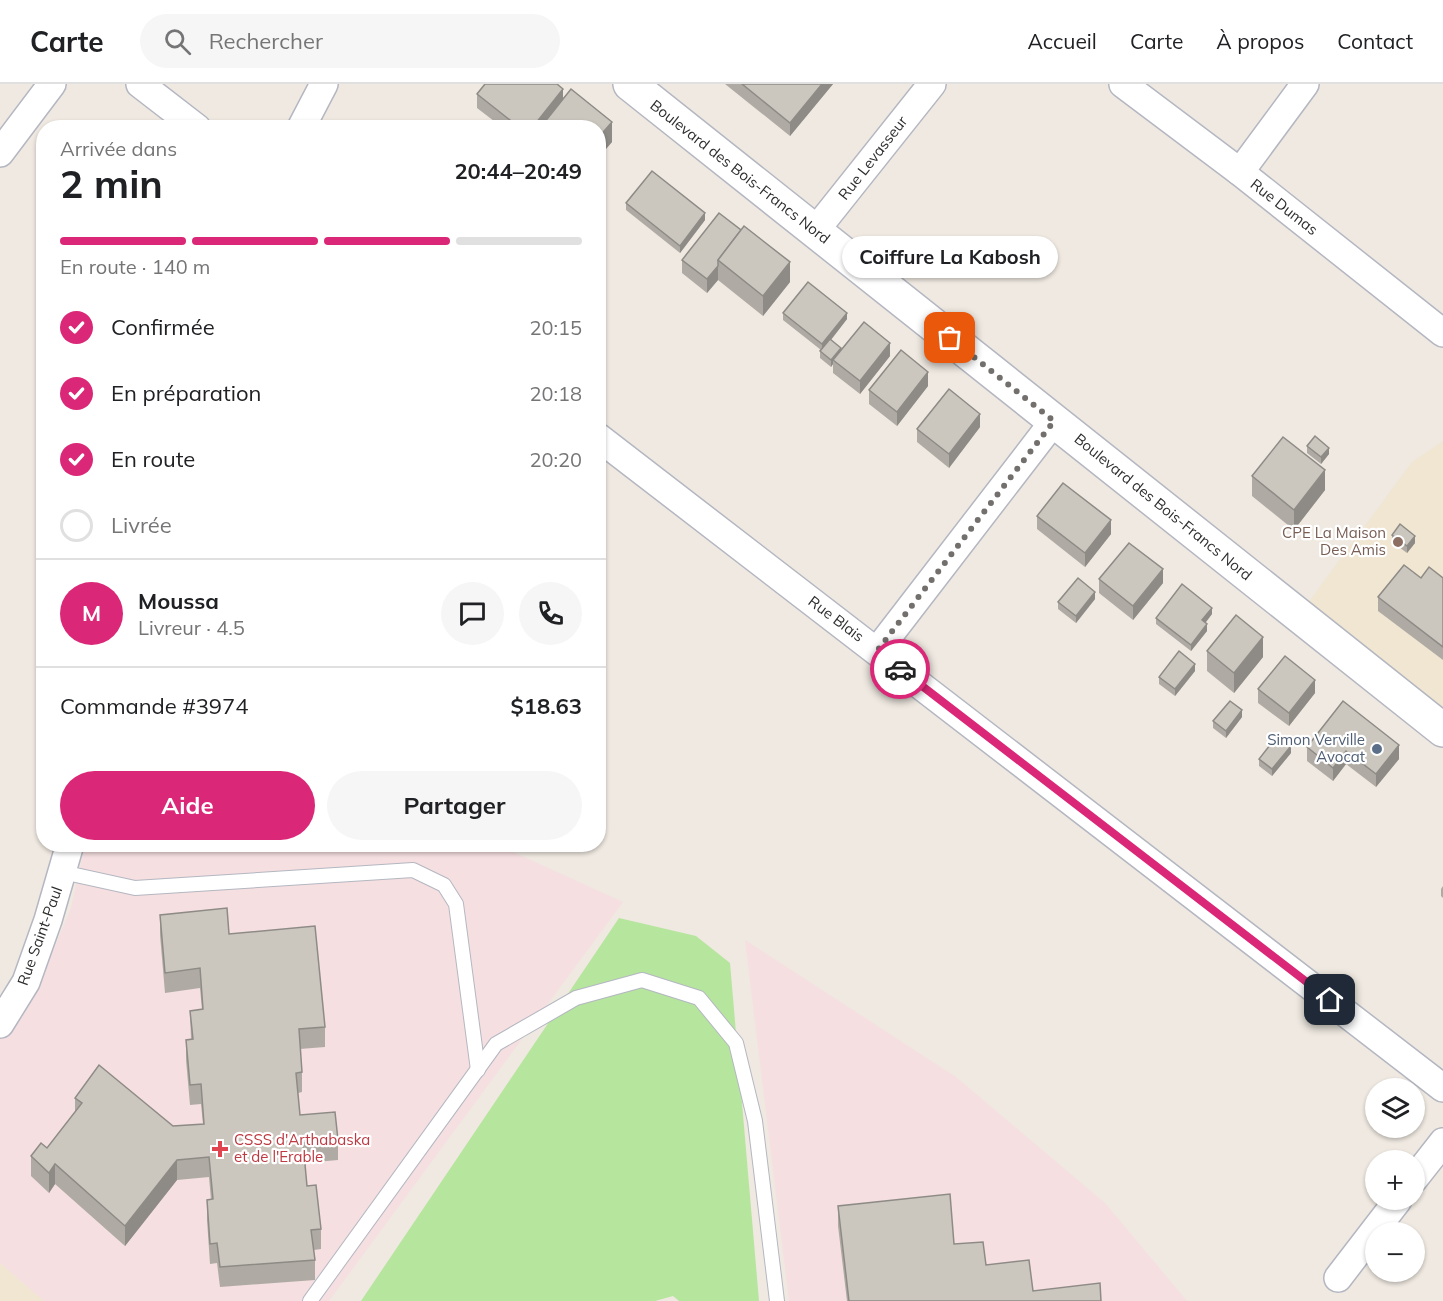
<!DOCTYPE html>
<html lang="fr">
<meta charset="utf-8">
<style>
:root{--surface:#fff;--page:#f6f6f6;--text:#202124;--muted:#757577;--line:#e0e0e0;--accent:#db2777}
body{margin:0;font-family:Mulish,sans-serif;background:var(--page);color:var(--text);height:100vh;display:flex;flex-direction:column;font-size:22px;white-space:nowrap}
*{box-sizing:border-box;margin:0}
p{font-size:20px;color:var(--muted)}
.icon{flex:none;width:33px;height:33px;fill:none;stroke:currentColor;stroke-width:2;stroke-linecap:round;stroke-linejoin:round}
.map{position:relative;flex:1;overflow:hidden}
.sheet{position:absolute;left:36px;top:36px;width:570px;height:732px;display:flex;flex-direction:column;background:var(--surface);border-radius:24px;box-shadow:0 2px 4px #0004}
.sheet>*{flex:none}
.buttons{position:absolute;left:1365px;top:994px;display:grid;gap:12px}
.buttons a{display:grid;place-items:center;width:60px;height:60px;border-radius:50%;background:var(--surface);box-shadow:0 2px 4px #0004;font-size:30px}
.pin{position:absolute;display:grid;place-items:center;width:51px;height:51px;color:#fff;margin:-26px;border-radius:12px;box-shadow:0 3px 9px #0006}
.courier{position:absolute;display:grid;place-items:center;width:60px;height:60px;margin:-30px;border:4px solid #db2777;border-radius:50%;background:#fff;color:#222;box-shadow:0 2px 8px #0007}
.bubble{position:absolute;height:42px;border-radius:21px;background:var(--surface);box-shadow:0 2px 4px #0004;font-size:20px;font-weight:700;line-height:42px;text-align:center}
.headline em{font-style:normal;font-weight:700}
.headline div{display:flex;flex-direction:column-reverse}
.headline{display:flex;align-items:center;justify-content:space-between;height:102px;padding:0 24px}
h1{font-size:39px;font-weight:700;line-height:45px}
.bar{display:grid;grid-template-columns:repeat(4,1fr);gap:9px 6px;align-content:center;height:72px;padding:0 24px}
.bar i{height:8px;border-radius:4px;background:var(--line)}
.bar .active{background:var(--accent)}
.bar p{grid-column:span 4}
.line{display:flex;align-items:center;gap:15px;padding:0 24px;border-top:2px solid var(--line)}
.line div{flex:1}
.round{display:grid;place-items:center;flex:none;width:63px;height:63px;border-radius:32px;background:var(--page)}
ol{padding:0 24px;list-style:none}
li{display:flex;align-items:center;gap:18px;height:66px}
li p{margin-inline-start:auto}
li .icon{padding:6px;border-radius:50%;background:var(--accent);color:#fff;stroke-width:4}
li:last-child{color:var(--muted)}
li i{width:33px;height:33px;border:3px solid var(--line);border-radius:50%}
.action{display:flex;gap:12px;margin-top:auto;padding:12px 24px}
.action a{flex:1;height:69px;border-radius:36px;background:var(--accent);color:#fff;font-size:24px;font-weight:700;line-height:69px;text-align:center}
.action a+a{background:var(--page);color:var(--text)}
header{display:flex;align-items:center;gap:36px;box-sizing:border-box;height:84px;padding:0 30px;background:var(--surface);border-bottom:2px solid var(--line)}
header strong{font-size:28px}
nav{display:flex;gap:33px;margin-inline-start:auto;font-size:21px}
.search{width:420px;height:54px;background:var(--page);display:flex;align-items:center;gap:15px;box-sizing:border-box;padding:0 21px;border-radius:33px;color:var(--muted);font-size:22px}
.map>svg:first-child{display:block}
.education{fill:#f0e6d1}
.medical{fill:#f5dfe0}
.green{fill:#b6e59e}
.lines{fill:none;stroke-linecap:round;stroke-linejoin:round}
.service-casing{stroke:#b4b7c1;stroke-width:16}
.minor-casing{stroke:#b4b7c1;stroke-width:30}
.tertiary-casing{stroke:#b4b7c1;stroke-width:36}
.service{stroke:#fff;stroke-width:14}
.minor{stroke:#fff;stroke-width:27}
.tertiary{stroke:#fff;stroke-width:33}
.wall{fill:#afaba4}
.shaded-wall{fill:#8e8b86}
.building{fill:#cbc7bf;stroke:#8e8b86;stroke-width:1.5}
.done{stroke:#726f6d;stroke-width:6;stroke-dasharray:0 10.8}
.route{stroke:#db2777;stroke-width:8}
.education-dot{fill:#8d6e63;stroke:#fff;stroke-width:2}
.service-dot{fill:#5c6f8a;stroke:#fff;stroke-width:2}
.health-dot{fill:#e0444e;stroke:#fff;stroke-width:2}
.labels{text-anchor:middle;stroke-width:4.5;stroke-linejoin:round;paint-order:stroke}
.street-label{font-size:15px;fill:#2e2e2e;stroke:#fff}
.education-label{font-size:15px;fill:#785e54;stroke:#fff;text-anchor:end}
.service-label{font-size:15px;fill:#4e5e75;stroke:#fff;text-anchor:end}
.health-label{font-size:15px;fill:#be3a42;stroke:#fff;text-anchor:start}
</style>
<header>
<strong>Carte</strong>
<div class="search"><svg class="icon" aria-label="search" viewBox="0 0 24 24"><circle cx="10" cy="10" r="6"/><path d="M15 15l6 6"/></svg>Rechercher</div>
<nav><a>Accueil</a><a>Carte</a><a>À propos</a><a>Contact</a></nav>
</header>
<div class="map">
<svg width="1443" height="1217" viewBox="0 0 1443 1217">
<rect width="100%" height="100%" fill="#efe9e1"/>
<!-- education -->
<g class="education">
<path d="M1443 357V646L1299 531 1412 378Z"/>
<path d="M0 1179 44 1217H0Z"/>
</g>
<!-- medical -->
<g class="medical">
<path d="M85 761H486L511 767 623 818 329 1217H44L0 1179V952L25 915 55 862 71 824Z"/>
<path d="M745 856 956 993 1105 1119 1187 1217H789Z"/>
</g>
<!-- green -->
<path class="green" d="M619 834 696 852 730 879 759 1217H679L673 1212 655 1217H361Z"/>
<g class="lines">
<defs>
<g id="service">
<path d="M62 788 135 804 413 786 444 801 456 820 478 986"/>
<path d="M310 1217 496 960 576 914 642 896 699 914 736 959 755 1037 777 1217"/>
</g>
<g id="minor">
<path d="M140 0 197 44"/>
<path d="M1123 0 1240 88 1443 249"/>
<path d="M301 44 324 0"/>
<path d="M0 69 52 0"/>
<path d="M1240 88 1305 0"/>
<path d="M815 147 932 0"/>
<path d="M598 353 1443 1004"/>
<path d="M877 567 1054 337"/>
<path d="M0 940 26 898 48 836 70 760"/>
<path d="M1414 1095 1443 1058"/>
<path d="M1338 1194 1398 1116"/>
</g>
<path id="tertiary" d="M630 0 1443 646"/>
</defs>
<!-- service casing -->
<use href="#service" class="service-casing"/>
<!-- minor casing -->
<use href="#minor" class="minor-casing"/>
<!-- tertiary casing -->
<use href="#tertiary" class="tertiary-casing"/>
<!-- service -->
<use href="#service" class="service"/>
<!-- minor -->
<use href="#minor" class="minor"/>
<!-- tertiary -->
<use href="#tertiary" class="tertiary"/>
</g>
<!-- wall -->
<g class="wall">
<path d="M485 0H557L563 5V14L571 5 612 38V58L598 74V44H503L477 24V10Z"/>
<path d="M725 0H833L790 52Z"/>
<path d="M626 119 705 136 680 169 626 126Z"/>
<path d="M719 129 790 198 763 232 718 196 707 209 682 189V176Z"/>
<path d="M783 229 847 235 831 256 841 266 890 272 860 310 833 289V280L831 283 820 274V267L821 266 783 236Z"/>
<path d="M928 302 897 342 869 320V306Z"/>
<path d="M980 343 949 384 917 358V345Z"/>
<path d="M1307 362 1329 370 1321 380 1307 369Z"/>
<path d="M1252 392 1325 406 1294 446 1252 412Z"/>
<path d="M1037 432 1111 450 1085 483 1037 445Z"/>
<path d="M1392 451 1415 459 1407 469 1392 458Z"/>
<path d="M1421 494H1443V576L1378 527V513Z"/>
<path d="M1099 495 1163 499 1133 536 1099 509Z"/>
<path d="M1095 515 1076 539 1058 525V518Z"/>
<path d="M1212 530 1206 538 1207 547 1191 567 1156 540V534Z"/>
<path d="M1207 567 1263 573 1234 609 1207 587Z"/>
<path d="M1195 587 1175 612 1159 600V593Z"/>
<path d="M1258 605 1315 609 1289 642 1258 619Z"/>
<path d="M1343 617 1399 675 1376 703 1346 680 1333 697 1307 677V663Z"/>
<path d="M1242 633 1226 654 1213 644V637Z"/>
<path d="M1291 669 1272 692 1259 682V675Z"/>
<path d="M1443 802V814L1441 812V805Z"/>
<path d="M160 831 229 850 325 943V963L300 965 302 988V1008L298 1009 300 1031 338 1056V1076L305 1079 307 1102 321 1145V1165L314 1166 315 1176V1196L220 1203 217 1179 210 1180 207 1136V1116H211L209 1093 177 1096 125 1162 55 1100 49 1109 31 1092V1072L47 1064 75 1028V1014L173 1042 203 1040 201 1020 190 1021 186 976V956L191 955 190 927 202 926 200 904 165 909 160 851Z"/>
<path d="M838 1122 954 1160 986 1181 1033 1207 1101 1217H847L838 1142Z"/>
</g>
<!-- shaded-wall -->
<g class="shaded-wall">
<path d="M822 0H833L790 52V39Z"/>
<path d="M563 5V18L543 44H532Z"/>
<path d="M612 38V58L598 74V54Z"/>
<path d="M705 129V136L680 169V162Z"/>
<path d="M790 178V198L763 232V212Z"/>
<path d="M718 182V196L707 209V195Z"/>
<path d="M847 229V235L822 267V260Z"/>
<path d="M890 259V272L860 310V297Z"/>
<path d="M841 264V271L833 276V280L831 283V276Z"/>
<path d="M928 288V302L897 342V328Z"/>
<path d="M980 330V343L949 384V370Z"/>
<path d="M1329 364V370L1321 380V373Z"/>
<path d="M1325 386V406L1294 446V426Z"/>
<path d="M1111 436V450L1085 483V469Z"/>
<path d="M1415 452V459L1407 469V462Z"/>
<path d="M1163 485V499L1133 536V522Z"/>
<path d="M1095 508V515L1076 539V532Z"/>
<path d="M1212 524V530L1202 543V536Z"/>
<path d="M1207 540V547L1191 567V561Z"/>
<path d="M1263 553V573L1234 609V589Z"/>
<path d="M1195 580V587L1175 612V605Z"/>
<path d="M1315 596V609L1289 642V629Z"/>
<path d="M1242 626V633L1226 654V647Z"/>
<path d="M1399 661V675L1376 703V690Z"/>
<path d="M1291 662V669L1272 692V685Z"/>
<path d="M1346 667V680L1333 697V684Z"/>
<path d="M177 1076V1096L125 1162V1142Z"/>
<path d="M55 1080V1100L49 1109V1089Z"/>
</g>
<!-- building -->
<g class="building">
<path d="M485 0H557L563 5 532 44H520L477 10Z"/>
<path d="M742 0H822L790 39Z"/>
<path d="M571 5 612 38 598 54V44H540Z"/>
<path d="M652 87 705 129 680 162 626 119Z"/>
<path d="M719 129 741 146 718 176V182L707 195 682 176Z"/>
<path d="M744 142 790 178 763 212 718 176Z"/>
<path d="M808 198 847 229 822 260 783 229Z"/>
<path d="M864 238 890 259 860 297 833 276Z"/>
<path d="M830 255 841 264 831 276 820 267Z"/>
<path d="M901 266 928 288 897 328 869 306Z"/>
<path d="M949 305 980 330 949 370 917 345Z"/>
<path d="M1315 352 1329 364 1321 373 1307 362Z"/>
<path d="M1283 353 1325 386 1294 426 1252 392Z"/>
<path d="M1063 399 1111 436 1085 469 1037 432Z"/>
<path d="M1400 440 1415 452 1407 462 1392 451Z"/>
<path d="M1129 459 1163 485 1133 522 1099 495Z"/>
<path d="M1404 481 1421 494 1429 483 1443 494V563L1378 513Z"/>
<path d="M1078 494 1095 508 1076 532 1058 518Z"/>
<path d="M1182 500 1212 524 1202 536 1207 540 1191 561 1156 534Z"/>
<path d="M1236 531 1263 553 1234 589 1207 567Z"/>
<path d="M1179 567 1195 580 1175 605 1159 593Z"/>
<path d="M1285 572 1315 596 1289 629 1258 605Z"/>
<path d="M1230 617 1242 626 1226 647 1213 637Z"/>
<path d="M1343 617 1399 661 1376 690 1346 667 1333 684 1307 663Z"/>
<path d="M1278 651 1291 662 1272 685 1259 675Z"/>
<path d="M227 824 229 850 315 842 325 943 299 945 302 988 296 989 300 1031 335 1028 338 1056 303 1059 307 1102 316 1101 321 1145 311 1146 315 1176 220 1183 217 1159 210 1160 207 1116 213 1115 209 1073 177 1076 125 1142 55 1080 49 1089 31 1072 41 1059 47 1064 82 1019 75 1014 99 981 173 1042 204 1040 201 1000 190 1001 186 956 193 955 190 927 203 925 200 884 165 889 160 831Z"/>
<path d="M950 1110 954 1160 983 1158 986 1181 1029 1176 1033 1207 1100 1199 1101 1217H849L838 1122Z"/>
</g>
<g class="lines">
<!-- done -->
<path class="done" d="M900 585 877 567 1054 337 950 254"/>
<!-- route -->
<path class="route" d="M900 585 1330 916"/>
</g>
<!-- markers -->
<circle class="education-dot" cx="1398" cy="458" r="6"/>
<circle class="service-dot" cx="1377" cy="665" r="6"/>
<path class="health-dot" d="M217 1056h6v6h6v6h-6v6h-6v-6h-6v-6h6z"/>
<g class="labels">
<!-- street labels -->
<g class="street-label">
<text transform="translate(873 74) rotate(-52)" y="5">Rue Levasseur</text>
<text transform="translate(740 88) rotate(38)" y="5">Boulevard des Bois-Francs Nord</text>
<text transform="translate(1284 123) rotate(38)" y="5">Rue Dumas</text>
<text transform="translate(1163 423) rotate(39)" y="5">Boulevard des Bois-Francs Nord</text>
<text transform="translate(836 535) rotate(37)" y="5">Rue Blais</text>
<text transform="translate(40 852) rotate(-70)" y="5">Rue Saint-Paul</text>
</g>
<!-- education labels -->
<g class="education-label">
<text x="1386" y="454">CPE La Maison<tspan x="1386" dy="17">Des Amis</tspan></text>
</g>
<!-- service labels -->
<g class="service-label">
<text x="1365" y="661">Simon Verville<tspan x="1365" dy="17">Avocat</tspan></text>
</g>
<!-- health labels -->
<g class="health-label">
<text x="234" y="1061">CSSS d'Arthabaska<tspan x="234" dy="17">et de l'Erable</tspan></text>
</g>
</g>
</svg>
<div class="buttons">
<a><svg class="icon" aria-label="layers" viewBox="0 0 24 24"><path d="M12 4l9 5-9 5-9-5zM3 14l9 5 9-5"/></svg></a>
<a>+</a>
<a>−</a>
</div>
<div class="pin" style="left:950px;top:254px;background:#ea580c"><svg class="icon" aria-label="bag" viewBox="0 0 24 24"><path d="M5 8h14l-1 12H6zM9 8a3 3 0 0 1 6 0"/></svg></div>
<div class="pin" style="left:1330px;top:916px;background:#1f2937"><svg class="icon" aria-label="home" viewBox="0 0 24 24"><path d="M3 11l9-7 9 7M6 9v11h12V9"/></svg></div>
<div class="courier" style="left:900px;top:585px"><svg class="icon" aria-label="car" viewBox="0 0 24 24"><path d="M5 17H2v-5l4-1 3-4h7l3 4 3 1v5h-3M9 17h6M6 11h13"/><circle cx="7" cy="17" r="2"/><circle cx="17" cy="17" r="2"/></svg></div>
<div class="bubble" style="left:842px;top:152px;width:216px">Coiffure La Kabosh</div>
<section class="sheet">
<div class="headline"><div><h1>2 min</h1><p>Arrivée dans</p></div><em>20:44–20:49</em></div>
<div class="bar"><i class="active"></i><i class="active"></i><i class="active"></i><i></i><p>En route · 140 m</p></div>
<ol>
<li><svg class="icon" aria-label="check" viewBox="0 0 24 24"><path d="M5 12l5 5 9-10"/></svg>Confirmée<p>20:15</p></li>
<li><svg class="icon" aria-label="check" viewBox="0 0 24 24"><path d="M5 12l5 5 9-10"/></svg>En préparation<p>20:18</p></li>
<li><svg class="icon" aria-label="check" viewBox="0 0 24 24"><path d="M5 12l5 5 9-10"/></svg>En route<p>20:20</p></li>
<li><i></i>Livrée</li>
</ol>
<div class="line" style="height:108px"><b class="round" style="background:var(--accent);color:#fff">M</b><div><b>Moussa</b><p>Livreur · 4.5</p></div><a class="round"><svg class="icon" aria-label="chat" viewBox="0 0 24 24"><path d="M4 5h16v11H9l-5 4z"/></svg></a><a class="round"><svg class="icon" aria-label="phone" viewBox="0 0 24 24"><path d="M5 4h4l2 5-3 2q2 4 5 5l2-3 5 2v4C11 20 4 13 5 4z"/></svg></a></div>
<div class="line" style="height:78px"><div>Commande #3974</div><b>$18.63</b></div>
<div class="action"><a>Aide</a><a>Partager</a></div>
</section>
</div>
